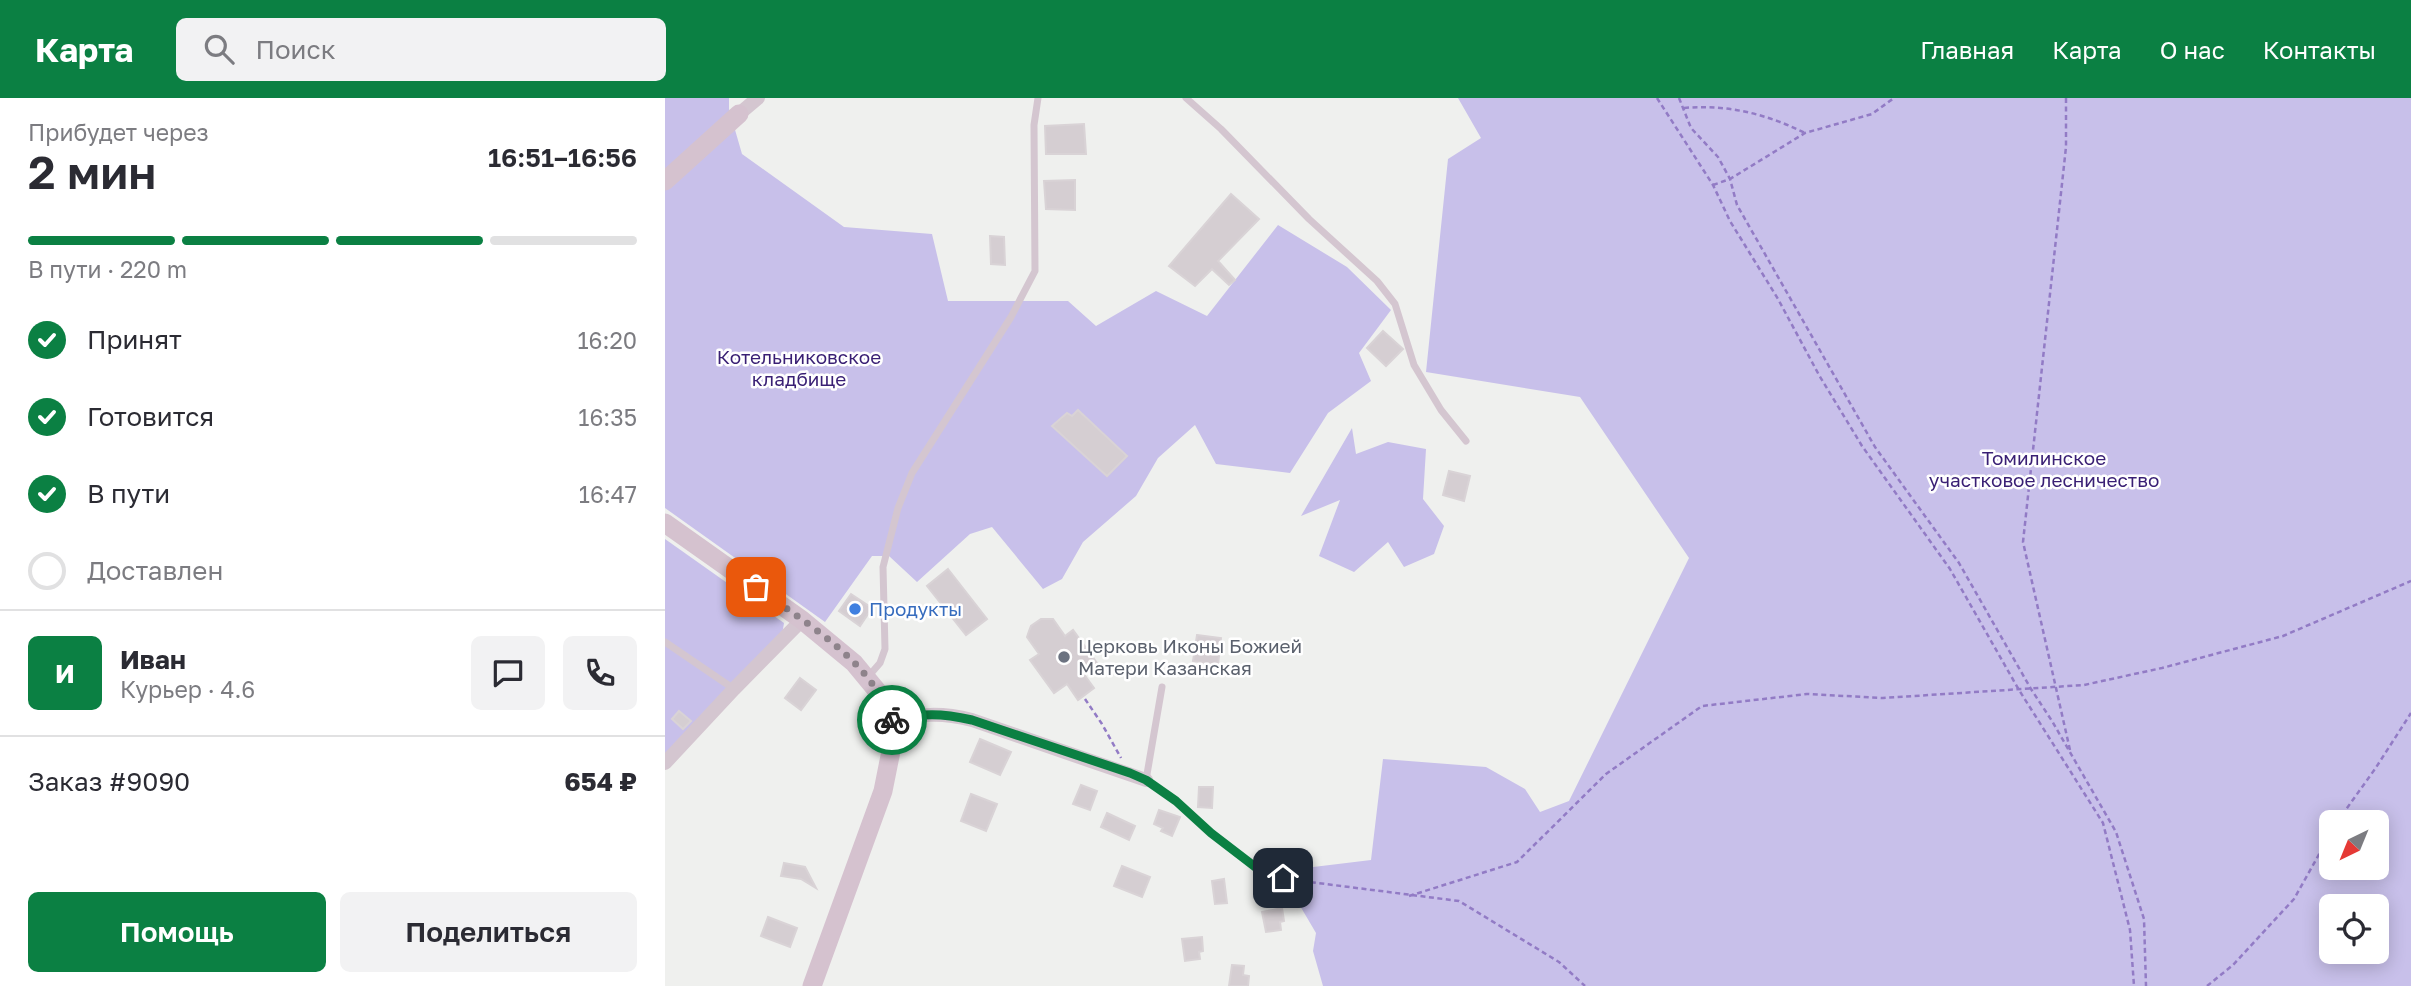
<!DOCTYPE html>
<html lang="ru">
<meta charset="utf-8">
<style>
:root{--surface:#fff;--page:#f2f2f3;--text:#2b2b33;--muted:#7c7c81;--line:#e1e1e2;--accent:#0b8043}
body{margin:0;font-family:"Golos Text",sans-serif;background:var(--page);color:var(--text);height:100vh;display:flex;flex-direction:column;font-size:26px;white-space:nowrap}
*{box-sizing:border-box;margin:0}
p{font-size:23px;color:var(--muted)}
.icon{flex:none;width:38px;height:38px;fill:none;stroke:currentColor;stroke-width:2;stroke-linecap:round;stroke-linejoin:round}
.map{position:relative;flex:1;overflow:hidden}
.sheet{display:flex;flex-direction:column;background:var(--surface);width:665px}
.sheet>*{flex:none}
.needle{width:46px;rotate:223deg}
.controls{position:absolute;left:1654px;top:712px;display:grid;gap:14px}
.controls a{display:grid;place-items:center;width:70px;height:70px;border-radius:10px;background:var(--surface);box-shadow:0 4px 18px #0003;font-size:35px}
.pin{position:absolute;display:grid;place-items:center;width:60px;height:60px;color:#fff;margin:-30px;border-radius:14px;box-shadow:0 4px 10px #0006}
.courier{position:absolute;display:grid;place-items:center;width:70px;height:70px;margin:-35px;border:5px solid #0b8043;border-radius:50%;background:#fff;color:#222;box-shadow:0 2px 9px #0007}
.head em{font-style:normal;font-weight:600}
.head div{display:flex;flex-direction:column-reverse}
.head{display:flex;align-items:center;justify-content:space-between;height:119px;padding:0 28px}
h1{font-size:46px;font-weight:600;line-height:52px}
.bar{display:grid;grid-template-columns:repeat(4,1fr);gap:10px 7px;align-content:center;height:84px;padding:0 28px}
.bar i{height:9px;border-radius:5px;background:var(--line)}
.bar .active{background:var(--accent)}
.bar p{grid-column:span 4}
.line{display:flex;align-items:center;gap:18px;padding:0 28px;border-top:2px solid var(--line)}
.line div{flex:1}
.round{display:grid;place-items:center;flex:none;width:74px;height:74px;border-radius:10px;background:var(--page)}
ol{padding:0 28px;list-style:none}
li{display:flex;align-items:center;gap:21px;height:77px}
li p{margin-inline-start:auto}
li .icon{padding:7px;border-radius:50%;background:var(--accent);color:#fff;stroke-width:4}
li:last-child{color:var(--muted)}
li i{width:38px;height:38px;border:4px solid var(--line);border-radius:50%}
.primary-button{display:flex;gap:14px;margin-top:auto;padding:14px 28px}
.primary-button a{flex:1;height:80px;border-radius:10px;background:var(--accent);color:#fff;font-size:28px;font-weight:600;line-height:80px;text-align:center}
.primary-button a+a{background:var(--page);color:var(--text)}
header{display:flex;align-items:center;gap:42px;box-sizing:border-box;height:98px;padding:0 35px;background:var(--accent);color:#fff}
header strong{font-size:33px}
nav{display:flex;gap:38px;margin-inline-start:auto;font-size:24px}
.search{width:490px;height:63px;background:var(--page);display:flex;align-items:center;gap:18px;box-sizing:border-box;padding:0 24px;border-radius:10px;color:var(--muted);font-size:26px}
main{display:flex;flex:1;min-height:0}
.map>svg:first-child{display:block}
.green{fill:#c8c0ea;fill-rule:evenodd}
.building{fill:#d5ced2;stroke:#d9d3d6;stroke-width:2}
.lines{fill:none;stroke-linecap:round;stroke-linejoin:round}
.path{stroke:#927bc5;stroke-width:2.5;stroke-dasharray:5 3.5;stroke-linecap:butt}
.lane{stroke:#d4c6d0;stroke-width:7}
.street{stroke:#d4c6d0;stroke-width:14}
.secondary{stroke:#d5c2cf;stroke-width:19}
.done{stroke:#8e838b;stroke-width:7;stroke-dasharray:0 12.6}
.route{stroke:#0b8043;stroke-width:9}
.shop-dot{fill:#3f7fe0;stroke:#fff;stroke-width:2.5}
.worship-dot{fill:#6b7280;stroke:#fff;stroke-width:2.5}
.labels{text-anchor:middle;stroke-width:5;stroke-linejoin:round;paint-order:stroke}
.park-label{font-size:19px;fill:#391f74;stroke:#fff}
.shop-label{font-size:19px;fill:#366cbe;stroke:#fff;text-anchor:start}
.worship-label{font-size:19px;fill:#5b616d;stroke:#fff;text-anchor:start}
</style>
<header>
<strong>Карта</strong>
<div class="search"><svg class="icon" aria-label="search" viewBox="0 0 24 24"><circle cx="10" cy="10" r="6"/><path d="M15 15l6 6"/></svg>Поиск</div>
<nav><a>Главная</a><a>Карта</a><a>О нас</a><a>Контакты</a></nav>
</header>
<main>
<section class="sheet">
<div class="head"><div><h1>2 мин</h1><p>Прибудет через</p></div><em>16:51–16:56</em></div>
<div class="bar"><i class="active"></i><i class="active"></i><i class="active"></i><i></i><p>В пути · 220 m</p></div>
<ol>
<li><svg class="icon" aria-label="check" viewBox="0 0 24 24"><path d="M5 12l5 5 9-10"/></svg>Принят<p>16:20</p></li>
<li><svg class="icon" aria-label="check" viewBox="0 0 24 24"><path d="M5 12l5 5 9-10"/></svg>Готовится<p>16:35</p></li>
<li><svg class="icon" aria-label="check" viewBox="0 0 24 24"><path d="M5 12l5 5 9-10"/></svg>В пути<p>16:47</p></li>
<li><i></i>Доставлен</li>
</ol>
<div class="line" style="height:126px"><b class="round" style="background:var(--accent);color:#fff">И</b><div><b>Иван</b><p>Курьер · 4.6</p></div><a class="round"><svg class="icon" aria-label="chat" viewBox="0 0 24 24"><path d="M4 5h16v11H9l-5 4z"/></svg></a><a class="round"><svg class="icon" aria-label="phone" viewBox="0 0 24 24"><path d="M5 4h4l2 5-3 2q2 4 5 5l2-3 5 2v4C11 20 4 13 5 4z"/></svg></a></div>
<div class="line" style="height:91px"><div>Заказ #9090</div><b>654 ₽</b></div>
<div class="primary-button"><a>Помощь</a><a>Поделиться</a></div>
</section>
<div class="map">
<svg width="1746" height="888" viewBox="0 0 1746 888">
<rect width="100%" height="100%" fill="#eff0ee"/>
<!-- green -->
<g class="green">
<path d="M0 0H64V11L77 56 179 129 267 136 283 203H403L431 228 491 193 542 218 613 127 682 169 726 212 694 255 706 283 663 315 625 375 551 366 530 327 493 360 471 398 418 444 397 481 378 491 327 429 305 436 252 484 224 458H207L160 524 0 410Z"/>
<path d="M793 0H1746V888H658L648 853 651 835 631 801 607 774 706 762 718 661 821 669 860 691 875 714 904 703 1024 460 915 299 761 274 783 61 816 40ZM1666 724H1712V770H1666ZM1666 808H1712V854H1666Z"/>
<path d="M687 330 691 356 723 344 761 351 758 401 779 428 769 456 739 469 723 444 689 474 654 458 675 402 636 418Z"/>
<path d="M0 441 119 525 117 537 0 658Z"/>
</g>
<!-- building -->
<g class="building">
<path d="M419 26 421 56H381L380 28Z"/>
<path d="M410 82V112L381 111 379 83Z"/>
<path d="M566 96 594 121 553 163 570 182 564 187 547 171 530 188 504 168Z"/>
<path d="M325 138 339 139 340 167 326 166Z"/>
<path d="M718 233 738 251 721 268 702 250Z"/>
<path d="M413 312 462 358 442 378 387 328 402 315 407 318Z"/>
<path d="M784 373 805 378 799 403 778 397Z"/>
<path d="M283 471 322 521 301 537 262 488Z"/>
<path d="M186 496 207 510 195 528 174 513Z"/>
<path d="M376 521H388L400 538 408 532 432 565 418 575 429 590 413 602 402 586 389 595 365 562 374 556 362 539 364 533 366 528Z"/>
<path d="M532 537 556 540 553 567 528 563Z"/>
<path d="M135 580 151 592 136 612 120 600Z"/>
<path d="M14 613 26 623 18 631 7 621Z"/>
<path d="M315 641 346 654 335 677 305 664Z"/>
<path d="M416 687 432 693 425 712 408 706Z"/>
<path d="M534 689H548L547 710 533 709Z"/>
<path d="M306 696 332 706 321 733 296 723Z"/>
<path d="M494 712 515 719 507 738 496 733 498 730 489 726Z"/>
<path d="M442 715 470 728 464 742 436 729Z"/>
<path d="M119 765 140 769 151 790 136 781 116 778Z"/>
<path d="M457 768 485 779 477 799 449 788Z"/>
<path d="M559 781 562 805 550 806 547 783Z"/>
<path d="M617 810 619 823 615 824 616 832 601 834 597 814Z"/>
<path d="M103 819 132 830 125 849 96 838Z"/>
<path d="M537 839 538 853 534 854 535 861 520 863 517 841Z"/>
<path d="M567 867 579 868 578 877 584 878 583 888H564Z"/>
</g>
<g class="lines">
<!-- path -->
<g class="path">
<path d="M992 0 1048 87 1065 123 1113 201 1154 277 1197 348 1285 471 1354 592 1438 725 1465 832 1469 888"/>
<path d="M1014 0 1026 30 1053 59 1065 81 1072 107 1210 349 1294 465 1366 591 1387 623 1451 734 1479 821 1481 888"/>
<path d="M1401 0V49L1358 444 1405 652"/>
<path d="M1019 10C1061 6 1102 16 1140 35"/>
<path d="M1048 87 1065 81 1140 35 1207 16 1229 0"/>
<path d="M420 601 437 626 456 660"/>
<path d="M1672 724 1710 671 1746 615"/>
<path d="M629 782 794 803 894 864 920 888"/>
<path d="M744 798 852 764 941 676 1037 608 1142 596 1218 600 1419 587 1497 570 1618 538 1746 483"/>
<path d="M1542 888 1568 867 1629 801 1666 735"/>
</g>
<!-- lane -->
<g class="lane">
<path d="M521 0 556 31 644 121 712 183 730 206 749 267 776 312 801 343"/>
<path d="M0 544 69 591"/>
<path d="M202 580 215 565 220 551 218 469 233 410 247 375 346 219 370 173 369 27 373 0"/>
<path d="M497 589 481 682 511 703 546 735 602 778 618 780"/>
</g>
<!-- street -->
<g class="street">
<path d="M74 16 93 0"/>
<path d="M224 623C256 616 275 614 307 622L481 682"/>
<path d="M0 665 69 591 137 522"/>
</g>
<!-- secondary -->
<g class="secondary">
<path d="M0 83 74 16"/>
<path d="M0 425 137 522 189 565 213 594 220 611 226 638V653L218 693 147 888"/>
</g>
</g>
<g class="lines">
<!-- done -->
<path class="done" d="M91 489C131 518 186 551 212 593 217 602 220 613 224 623L227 622"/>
<!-- route -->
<path class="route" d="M227 622C258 615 276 615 307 622L465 675 481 682 511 703 546 735 602 778 618 780"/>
</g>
<!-- markers -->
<circle class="shop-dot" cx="190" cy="511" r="7"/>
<circle class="worship-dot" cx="399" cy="559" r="7"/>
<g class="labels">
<!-- park labels -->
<g class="park-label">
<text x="134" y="266">Котельниковское<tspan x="134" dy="22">кладбище</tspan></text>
<text x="1379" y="367">Томилинское<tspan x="1379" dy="22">участковое лесничество</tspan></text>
</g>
<!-- shop labels -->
<g class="shop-label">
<text x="204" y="518">Продукты</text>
</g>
<!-- worship labels -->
<g class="worship-label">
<text x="413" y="555">Церковь Иконы Божией<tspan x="413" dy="22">Матери Казанская</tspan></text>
</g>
</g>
</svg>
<div class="controls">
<a><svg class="needle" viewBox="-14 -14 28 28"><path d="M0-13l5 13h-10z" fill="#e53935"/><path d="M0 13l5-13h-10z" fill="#7c7c81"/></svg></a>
<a><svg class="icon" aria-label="locate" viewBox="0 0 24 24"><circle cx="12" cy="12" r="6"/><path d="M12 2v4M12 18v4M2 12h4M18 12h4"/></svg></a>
</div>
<div class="pin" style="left:91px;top:489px;background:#ea580c"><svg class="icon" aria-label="bag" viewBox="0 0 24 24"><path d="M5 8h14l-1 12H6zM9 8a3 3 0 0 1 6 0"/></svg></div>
<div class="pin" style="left:618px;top:780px;background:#1f2937"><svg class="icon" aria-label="home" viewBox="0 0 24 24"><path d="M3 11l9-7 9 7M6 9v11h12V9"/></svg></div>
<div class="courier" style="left:227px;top:622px"><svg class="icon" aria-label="bike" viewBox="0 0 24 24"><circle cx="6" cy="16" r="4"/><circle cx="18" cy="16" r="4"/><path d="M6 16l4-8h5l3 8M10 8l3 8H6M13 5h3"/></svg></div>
</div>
</main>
